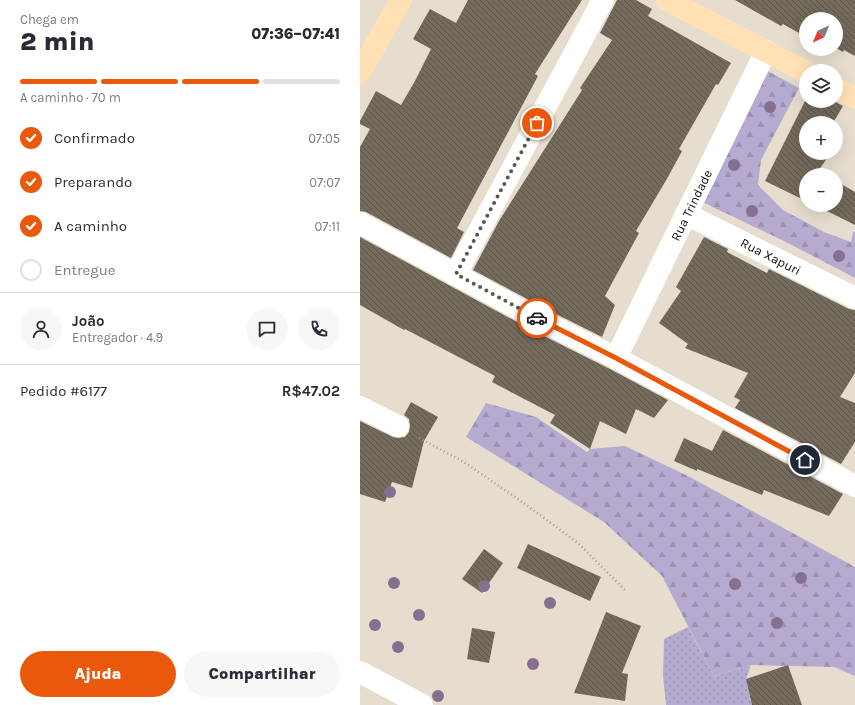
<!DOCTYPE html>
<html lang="pt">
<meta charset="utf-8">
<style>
:root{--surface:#fff;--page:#f7f7f7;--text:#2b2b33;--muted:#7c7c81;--line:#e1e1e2;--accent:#ea580c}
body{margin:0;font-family:Karla,sans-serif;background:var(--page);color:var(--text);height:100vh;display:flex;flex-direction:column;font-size:15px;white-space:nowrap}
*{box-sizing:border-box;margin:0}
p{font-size:13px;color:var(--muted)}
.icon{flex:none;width:22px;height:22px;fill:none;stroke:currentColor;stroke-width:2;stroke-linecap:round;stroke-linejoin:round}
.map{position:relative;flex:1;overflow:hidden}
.sheet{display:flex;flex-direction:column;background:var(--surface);width:360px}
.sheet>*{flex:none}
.needle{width:26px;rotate:224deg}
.tools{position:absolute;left:439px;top:12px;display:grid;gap:8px}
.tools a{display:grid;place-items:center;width:44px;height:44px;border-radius:50%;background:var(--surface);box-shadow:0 4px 16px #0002;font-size:20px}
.pin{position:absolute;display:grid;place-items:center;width:34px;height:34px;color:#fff;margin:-17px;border:2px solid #fff;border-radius:50%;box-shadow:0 1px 4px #0007}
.courier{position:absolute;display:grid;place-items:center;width:40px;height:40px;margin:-20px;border:3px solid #ea580c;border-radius:50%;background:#fff;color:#222;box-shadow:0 1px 5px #0007}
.headline em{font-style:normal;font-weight:800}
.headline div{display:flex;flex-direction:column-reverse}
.headline{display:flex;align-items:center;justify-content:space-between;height:68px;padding:0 20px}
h1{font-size:26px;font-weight:800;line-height:30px}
.bar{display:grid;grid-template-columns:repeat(4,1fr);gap:6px 4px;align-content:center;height:48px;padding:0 20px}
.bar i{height:5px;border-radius:3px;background:var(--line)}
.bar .current{background:var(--accent)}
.bar p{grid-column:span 4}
.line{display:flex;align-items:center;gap:10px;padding:0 20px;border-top:1px solid var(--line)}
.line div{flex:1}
.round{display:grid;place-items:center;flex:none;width:42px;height:42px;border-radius:21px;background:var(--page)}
ol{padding:0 20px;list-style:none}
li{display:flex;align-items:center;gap:12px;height:44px}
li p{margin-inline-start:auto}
li .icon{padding:4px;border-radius:50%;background:var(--accent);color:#fff;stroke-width:4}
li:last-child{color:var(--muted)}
li i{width:22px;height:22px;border:2px solid var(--line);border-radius:50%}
.cta{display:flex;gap:8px;margin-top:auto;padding:8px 20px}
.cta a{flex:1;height:46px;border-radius:24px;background:var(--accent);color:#fff;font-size:16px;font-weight:800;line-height:46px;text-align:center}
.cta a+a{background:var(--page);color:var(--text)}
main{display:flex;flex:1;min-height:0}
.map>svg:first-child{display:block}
.grass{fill:url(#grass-dots)}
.forest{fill:url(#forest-firs)}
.building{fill:url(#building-back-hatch)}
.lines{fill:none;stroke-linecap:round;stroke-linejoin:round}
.path{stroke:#a49b90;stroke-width:2.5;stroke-dasharray:1 3;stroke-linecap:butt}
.minor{stroke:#fff;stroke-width:22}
.major{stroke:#ffe1b5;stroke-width:22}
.tree{fill:#85708f}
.done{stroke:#5c564d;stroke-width:4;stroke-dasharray:0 7.2}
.route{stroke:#ea580c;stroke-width:5}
.labels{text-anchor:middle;stroke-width:3;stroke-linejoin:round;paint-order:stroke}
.street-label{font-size:13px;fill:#110d08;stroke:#fff}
</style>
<main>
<section class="sheet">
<div class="headline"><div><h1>2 min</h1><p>Chega em</p></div><em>07:36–07:41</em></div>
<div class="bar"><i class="current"></i><i class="current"></i><i class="current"></i><i></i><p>A caminho · 70 m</p></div>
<ol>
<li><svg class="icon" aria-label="check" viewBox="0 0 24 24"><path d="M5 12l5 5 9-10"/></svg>Confirmado<p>07:05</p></li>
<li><svg class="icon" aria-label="check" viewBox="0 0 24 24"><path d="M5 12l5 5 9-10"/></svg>Preparando<p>07:07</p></li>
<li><svg class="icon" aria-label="check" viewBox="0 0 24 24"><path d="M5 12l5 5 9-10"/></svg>A caminho<p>07:11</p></li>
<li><i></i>Entregue</li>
</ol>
<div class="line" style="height:72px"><a class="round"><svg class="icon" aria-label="person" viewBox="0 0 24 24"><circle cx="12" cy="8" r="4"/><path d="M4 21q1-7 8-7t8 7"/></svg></a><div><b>João</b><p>Entregador · 4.9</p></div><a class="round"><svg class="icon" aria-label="chat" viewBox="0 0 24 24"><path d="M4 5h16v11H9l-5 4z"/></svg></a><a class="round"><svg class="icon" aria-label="phone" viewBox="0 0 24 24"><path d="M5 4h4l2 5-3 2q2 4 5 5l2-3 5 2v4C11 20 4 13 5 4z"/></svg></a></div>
<div class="line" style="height:52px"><div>Pedido #6177</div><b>R$47.02</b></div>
<div class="cta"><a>Ajuda</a><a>Compartilhar</a></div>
</section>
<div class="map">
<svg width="495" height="705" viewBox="0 0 495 705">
<defs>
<pattern id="grass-dots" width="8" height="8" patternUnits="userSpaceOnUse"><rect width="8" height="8" fill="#b5abd0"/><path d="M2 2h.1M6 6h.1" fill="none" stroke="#9b92b1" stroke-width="1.8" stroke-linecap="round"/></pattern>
<pattern id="forest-firs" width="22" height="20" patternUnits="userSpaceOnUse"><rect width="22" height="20" fill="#b5abd0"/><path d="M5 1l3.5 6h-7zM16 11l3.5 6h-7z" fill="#9b92b1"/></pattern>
<pattern id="building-back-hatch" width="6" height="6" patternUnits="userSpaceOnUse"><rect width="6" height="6" fill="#746b5d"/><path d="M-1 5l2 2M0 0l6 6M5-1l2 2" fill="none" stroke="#5e564b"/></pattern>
</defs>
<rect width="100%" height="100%" fill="#e7ddce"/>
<!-- grass -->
<path class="grass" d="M328 627 354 676 391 665 386 679 392 705H306L303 676 304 639Z"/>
<!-- forest -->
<g class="forest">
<path d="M402 68 439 88 401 160 398 185 423 210 464 232 491 242 493 232H495V278L426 242 336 199Z"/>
<path d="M126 403 176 417 227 452 230 449 265 446 328 476 495 567V676L474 667 391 665 354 676 302 576 244 522 106 437Z"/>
</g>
<!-- building -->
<g class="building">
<path d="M108 0H222L175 74 178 76 97 228 104 232 91 258 6 212 0 211V147L10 129 0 124V121L16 91 41 105 55 81 71 49 53 39 70 9 96 23Z"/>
<path d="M257 0H276L292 9 288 16 371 63 358 85 356 84 319 149 322 151 308 177 276 231 279 233 245 296 255 305 242 337 182 307 113 270 139 221 222 90 220 88 252 40 240 33Z"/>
<path d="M375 0H495V56L484 50 483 52 476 48V19H446V37L423 24 421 26Z"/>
<path d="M445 101H474L483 106 473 123H446V153H461L468 157 458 171 465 175H446V201L405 181Z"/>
<path d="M476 181 495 192V225L455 205H476Z"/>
<path d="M0 237 170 329 250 369 308 400 294 418 276 409 266 434 240 421 230 449 190 423 195 415 132 382 135 376 45 329 44 330 0 305Z"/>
<path d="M344 237 368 249 367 252 407 273 409 269 489 309 495 310V373L480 397 495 403V442L481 464 375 408 380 400 374 397 388 373 325 348 328 344 299 323 321 291 316 287Z"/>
<path d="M51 402 78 417 64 441 52 488 32 482 25 502 0 494V421L33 437 38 438 45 437 49 432 50 426 49 419 44 415Z"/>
<path d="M363 430 483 494 469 516 404 490 402 495 337 469V471L314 461 324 438 352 451Z"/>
<path d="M168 544 241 577 230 601 157 568Z"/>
<path d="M124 549 143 563 122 593 102 579Z"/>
<path d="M246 612 281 626 262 673 268 674 265 701 214 693Z"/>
<path d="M112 628 135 632 129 663 107 659Z"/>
<path d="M428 665 442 705H392L386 679Z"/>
</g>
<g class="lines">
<!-- path -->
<path class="path" d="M59 438 104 462 165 504 218 543 265 590"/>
<!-- minor -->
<g class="minor">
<path d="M326 214 495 298"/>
<path d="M0 223 176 318 256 358 495 486"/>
<path d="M96 274 243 0"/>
<path d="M256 358 406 51"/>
<path d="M0 407 38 426"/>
<path d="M0 672 62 705"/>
</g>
<!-- major -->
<g class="major">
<path d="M307 0 446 72"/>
<path d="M0 72 41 0"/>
<path d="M476 88 495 98"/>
</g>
</g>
<!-- trees -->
<g class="tree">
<circle cx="410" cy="107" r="6"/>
<circle cx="374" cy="165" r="6"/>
<circle cx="392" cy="211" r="6"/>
<circle cx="479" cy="256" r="6"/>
<circle cx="30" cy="492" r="6"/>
<circle cx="441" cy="578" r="6"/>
<circle cx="34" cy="583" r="6"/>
<circle cx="375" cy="584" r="6"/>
<circle cx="124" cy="586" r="6"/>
<circle cx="190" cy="603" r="6"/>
<circle cx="59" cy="615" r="6"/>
<circle cx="417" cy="623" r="6"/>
<circle cx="15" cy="625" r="6"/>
<circle cx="38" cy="647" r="6"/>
<circle cx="173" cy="664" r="6"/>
<circle cx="78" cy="696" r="6"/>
</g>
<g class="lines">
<!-- done -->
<path class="done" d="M177 318 96 274 177 123"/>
<!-- route -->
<path class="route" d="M177 318 256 358 445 460"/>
</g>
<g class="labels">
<!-- street labels -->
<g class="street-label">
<text transform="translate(331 205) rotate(-64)" y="5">Rua Trindade</text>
<text transform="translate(411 256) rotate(27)" y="5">Rua Xapuri</text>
</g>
</g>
</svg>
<div class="tools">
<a><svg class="needle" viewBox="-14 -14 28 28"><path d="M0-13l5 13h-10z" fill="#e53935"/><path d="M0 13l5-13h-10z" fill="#7c7c81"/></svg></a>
<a><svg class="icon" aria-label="layers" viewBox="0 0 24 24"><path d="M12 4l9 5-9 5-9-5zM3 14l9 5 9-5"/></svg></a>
<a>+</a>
<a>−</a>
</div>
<div class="pin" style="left:177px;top:123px;background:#ea580c"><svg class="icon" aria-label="bag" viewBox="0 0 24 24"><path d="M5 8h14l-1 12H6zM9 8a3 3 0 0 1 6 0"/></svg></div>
<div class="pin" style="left:445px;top:460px;background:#1f2937"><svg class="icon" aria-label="home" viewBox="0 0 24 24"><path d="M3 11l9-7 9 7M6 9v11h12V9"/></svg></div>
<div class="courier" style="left:177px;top:318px"><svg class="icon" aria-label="car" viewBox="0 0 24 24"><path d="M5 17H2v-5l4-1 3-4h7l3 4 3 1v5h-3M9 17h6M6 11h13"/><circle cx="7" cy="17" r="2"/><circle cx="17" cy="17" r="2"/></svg></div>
</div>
</main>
